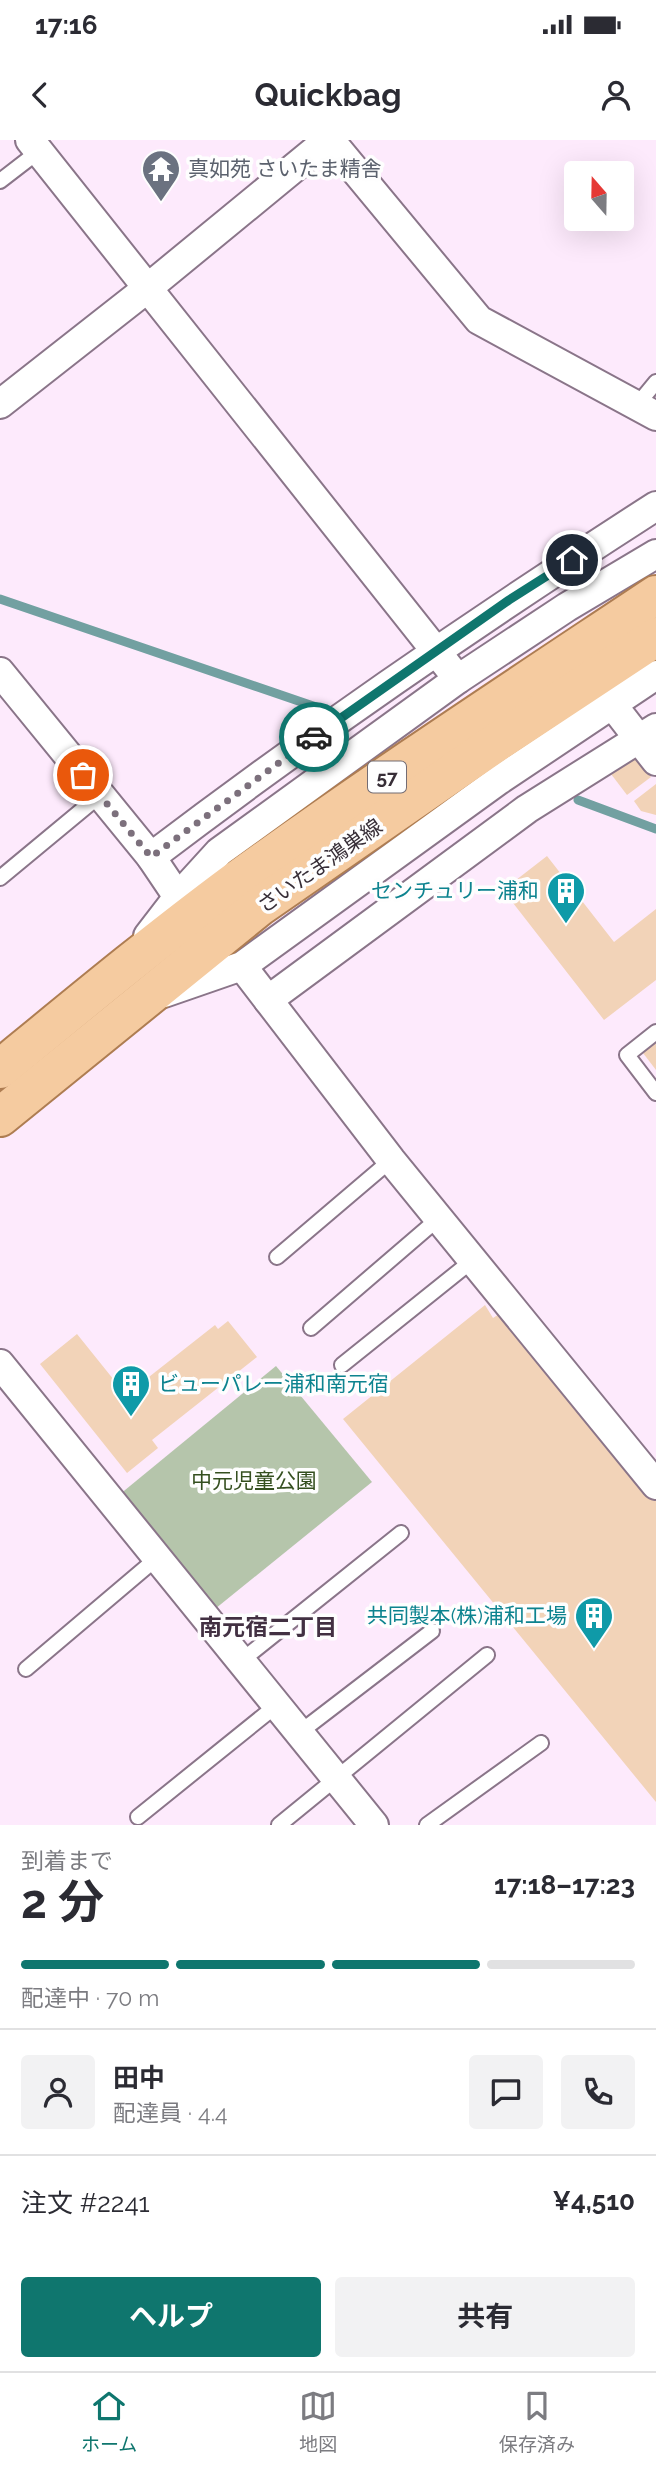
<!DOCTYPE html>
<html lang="ja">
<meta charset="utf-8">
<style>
:root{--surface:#fff;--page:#f2f2f3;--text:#2b2b33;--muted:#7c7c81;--line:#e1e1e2;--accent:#0f766e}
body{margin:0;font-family:Raleway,"Noto Sans JP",sans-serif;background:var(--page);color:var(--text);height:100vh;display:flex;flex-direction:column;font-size:26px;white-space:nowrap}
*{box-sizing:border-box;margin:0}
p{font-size:23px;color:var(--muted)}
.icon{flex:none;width:38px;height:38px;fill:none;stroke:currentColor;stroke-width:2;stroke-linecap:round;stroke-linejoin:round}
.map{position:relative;height:1685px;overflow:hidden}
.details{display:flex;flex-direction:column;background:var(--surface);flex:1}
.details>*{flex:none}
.needle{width:46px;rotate:340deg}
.tools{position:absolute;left:564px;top:21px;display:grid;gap:14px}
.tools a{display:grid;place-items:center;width:70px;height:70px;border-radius:7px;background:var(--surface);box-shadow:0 7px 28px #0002;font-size:35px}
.pin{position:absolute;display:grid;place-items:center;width:60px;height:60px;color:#fff;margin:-30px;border:4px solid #fff;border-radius:50%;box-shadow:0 2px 7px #0007}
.courier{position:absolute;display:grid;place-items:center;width:70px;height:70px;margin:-35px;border:5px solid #0f766e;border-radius:50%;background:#fff;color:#222;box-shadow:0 2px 9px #0007}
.headline em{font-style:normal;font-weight:700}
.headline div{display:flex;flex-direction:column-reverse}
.headline{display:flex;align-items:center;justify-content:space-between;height:119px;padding:0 21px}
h1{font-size:46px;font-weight:700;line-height:52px}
.bar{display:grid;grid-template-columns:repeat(4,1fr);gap:10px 7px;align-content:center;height:84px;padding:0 21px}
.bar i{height:9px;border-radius:5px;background:var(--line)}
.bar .selected{background:var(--accent)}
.bar p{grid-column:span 4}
.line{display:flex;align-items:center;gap:18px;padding:0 21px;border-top:2px solid var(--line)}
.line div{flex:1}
.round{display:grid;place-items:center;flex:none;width:74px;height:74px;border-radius:7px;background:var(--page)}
.button{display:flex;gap:14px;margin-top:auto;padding:14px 21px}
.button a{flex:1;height:80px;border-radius:7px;background:var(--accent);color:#fff;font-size:28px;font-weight:700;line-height:80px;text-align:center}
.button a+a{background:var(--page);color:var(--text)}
.status{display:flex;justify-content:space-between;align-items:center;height:49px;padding:0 35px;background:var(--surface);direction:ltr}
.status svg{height:19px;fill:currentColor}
header{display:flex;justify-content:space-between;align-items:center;height:91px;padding:0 21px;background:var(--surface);font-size:32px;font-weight:700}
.tabs{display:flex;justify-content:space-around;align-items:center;height:98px;border-top:2px solid var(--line);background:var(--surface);font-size:19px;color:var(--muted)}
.tabs a{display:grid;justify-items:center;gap:4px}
.tabs .selected{color:var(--accent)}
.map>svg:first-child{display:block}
.green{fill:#b5c5ab}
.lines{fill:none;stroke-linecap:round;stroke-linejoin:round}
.stream{stroke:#72a0a1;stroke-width:9}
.building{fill:#f2d3b8}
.service-casing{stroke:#8a7589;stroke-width:18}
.minor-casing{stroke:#8a7589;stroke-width:32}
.primary-casing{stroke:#ae7d52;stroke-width:42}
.service{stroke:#fff;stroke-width:14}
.minor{stroke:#fff;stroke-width:28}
.primary{stroke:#f5cba0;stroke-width:38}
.done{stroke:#7c707c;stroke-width:7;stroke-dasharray:0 12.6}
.route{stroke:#0f766e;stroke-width:9}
.labels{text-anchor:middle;stroke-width:7;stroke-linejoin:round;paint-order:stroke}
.shield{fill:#fefefe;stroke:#736c73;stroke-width:2}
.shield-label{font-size:19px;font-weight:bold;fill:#372e37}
.worship-label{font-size:21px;fill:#5b616d;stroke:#fefefe;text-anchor:start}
.street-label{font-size:21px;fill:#372e37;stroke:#fefefe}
.culture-label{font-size:21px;fill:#0d838f;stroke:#fefefe;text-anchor:end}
.park-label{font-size:21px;fill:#344f1f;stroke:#fefefe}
.neighbourhood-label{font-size:23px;font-weight:bold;fill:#423042;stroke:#fefefe}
</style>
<div class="status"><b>17:16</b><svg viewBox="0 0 49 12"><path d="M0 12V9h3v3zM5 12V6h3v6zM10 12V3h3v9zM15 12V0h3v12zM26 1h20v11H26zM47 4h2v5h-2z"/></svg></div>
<header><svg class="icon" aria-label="back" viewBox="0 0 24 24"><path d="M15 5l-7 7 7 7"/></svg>Quickbag<svg class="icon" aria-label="person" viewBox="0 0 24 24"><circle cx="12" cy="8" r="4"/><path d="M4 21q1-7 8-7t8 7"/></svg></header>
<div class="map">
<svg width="656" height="1685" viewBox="0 0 656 1685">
<rect width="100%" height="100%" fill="#fdeafc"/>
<!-- green -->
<path class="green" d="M276 1226 372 1342 210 1473 119 1355Z"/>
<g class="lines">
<!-- stream -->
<g class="stream">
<path d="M0 459 319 568"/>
<path d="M578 660 656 689"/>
</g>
</g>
<!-- building -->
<g class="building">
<path d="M635 616 651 637 627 655 611 634Z"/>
<path d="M656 644V675L641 671 634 661Z"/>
<path d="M547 716 614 802 656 769V840L604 880 503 750Z"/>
<path d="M656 903V930L643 913Z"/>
<path d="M485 1165 493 1178 507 1169 656 1357V1662L343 1279Z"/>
<path d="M228 1181 257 1217 152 1300 158 1308 127 1333 40 1224 77 1194 126 1255 215 1185 218 1189Z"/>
</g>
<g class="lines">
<defs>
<g id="service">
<path d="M0 41 39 11"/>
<path d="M637 265 656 242"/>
<path d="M0 738 99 656"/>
<path d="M656 892 627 915 656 953"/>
<path d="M277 1117 391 1020"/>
<path d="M311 1188 439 1078"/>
<path d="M342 1225 473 1120"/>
<path d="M241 1521 401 1393"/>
<path d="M26 1529 157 1418"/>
<path d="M299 1593 432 1491"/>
<path d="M138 1677 277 1565"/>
<path d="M279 1685 487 1515"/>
<path d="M427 1685 541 1603"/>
</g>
<g id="minor">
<path d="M30 0 458 539"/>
<path d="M330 0 479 180 656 276"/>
<path d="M0 264 149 147 328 0"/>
<path d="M0 532 151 717 178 757"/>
<path d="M611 563 656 621"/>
<path d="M151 717C314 593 483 477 656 366"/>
<path d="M148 796 178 757 219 712 458 539 567 467 656 414"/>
<path d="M242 826 391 1020 656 1345"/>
<path d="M164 853 242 826 499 640 656 535"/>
<path d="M268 860 527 669 656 588"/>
<path d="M0 1224 374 1685"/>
</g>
<g id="primary">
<path d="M0 929C78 865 155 801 236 741 373 642 515 549 656 455"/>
<path d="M0 977 260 766 500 600 656 497"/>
</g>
</defs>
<!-- service casing -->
<use href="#service" class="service-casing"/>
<!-- minor casing -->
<use href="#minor" class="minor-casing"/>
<!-- primary casing -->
<use href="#primary" class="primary-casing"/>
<!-- service -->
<use href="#service" class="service"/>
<!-- minor -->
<use href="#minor" class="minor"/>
<!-- primary -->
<use href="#primary" class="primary"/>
</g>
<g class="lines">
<!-- done -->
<path class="done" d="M83 635 151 717 314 597"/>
<!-- route -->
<path class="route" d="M314 597 509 460 572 420"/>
</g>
<!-- icons -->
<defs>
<symbol id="temple-pin" viewBox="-11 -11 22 30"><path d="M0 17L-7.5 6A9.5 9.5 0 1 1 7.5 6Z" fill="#6b7280" stroke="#fefefe"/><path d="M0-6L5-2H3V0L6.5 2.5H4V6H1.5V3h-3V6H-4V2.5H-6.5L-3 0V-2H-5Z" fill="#fff"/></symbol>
<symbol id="building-pin" viewBox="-11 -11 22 30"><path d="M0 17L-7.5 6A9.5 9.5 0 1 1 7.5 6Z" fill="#0f9aa8" stroke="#fefefe"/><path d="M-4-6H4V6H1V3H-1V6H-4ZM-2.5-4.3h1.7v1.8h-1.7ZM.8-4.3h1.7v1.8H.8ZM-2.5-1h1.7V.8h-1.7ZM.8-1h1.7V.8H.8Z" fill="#fff"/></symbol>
</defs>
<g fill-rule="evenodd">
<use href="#temple-pin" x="139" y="7" width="44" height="60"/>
<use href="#building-pin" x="544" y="729" width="44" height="60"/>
<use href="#building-pin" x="109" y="1222" width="44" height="60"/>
<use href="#building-pin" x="572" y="1454" width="44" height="60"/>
</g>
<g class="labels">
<!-- shield labels -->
<rect class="shield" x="368" y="621.5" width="38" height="31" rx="5"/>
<g class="shield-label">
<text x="387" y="644">57</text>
</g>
<!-- worship labels -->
<g class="worship-label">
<text x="188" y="36">真如苑 さいたま精舎</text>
</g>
<!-- street labels -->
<g class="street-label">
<text transform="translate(320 726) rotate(-35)" y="7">さいたま鴻巣線</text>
</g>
<!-- culture labels -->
<g class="culture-label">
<text x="539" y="758">センチュリー浦和</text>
<text x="158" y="1251" text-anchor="start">ビューパレー浦和南元宿</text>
<text x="567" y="1483">共同製本(株)浦和工場</text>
</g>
<!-- park labels -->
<g class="park-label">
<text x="254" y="1348">中元児童公園</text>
</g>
<!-- neighbourhood labels -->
<g class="neighbourhood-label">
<text x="268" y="1495">南元宿二丁目</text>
</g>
</g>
</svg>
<div class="tools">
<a><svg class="needle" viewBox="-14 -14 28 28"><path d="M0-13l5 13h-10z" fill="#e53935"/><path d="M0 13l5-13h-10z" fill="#7c7c81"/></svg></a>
</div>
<div class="pin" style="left:83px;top:635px;background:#ea580c"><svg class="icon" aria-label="bag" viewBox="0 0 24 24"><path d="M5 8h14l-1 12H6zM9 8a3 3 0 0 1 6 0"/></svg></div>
<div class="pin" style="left:572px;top:420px;background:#1f2937"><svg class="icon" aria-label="home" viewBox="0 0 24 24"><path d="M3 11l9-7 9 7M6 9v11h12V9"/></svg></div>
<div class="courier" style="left:314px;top:597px"><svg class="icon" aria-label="car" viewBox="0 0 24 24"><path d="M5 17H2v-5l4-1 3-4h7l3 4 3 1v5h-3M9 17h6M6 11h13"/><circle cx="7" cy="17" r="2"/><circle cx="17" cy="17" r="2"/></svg></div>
</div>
<section class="details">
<div class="headline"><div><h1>2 分</h1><p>到着まで</p></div><em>17:18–17:23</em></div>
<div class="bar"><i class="selected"></i><i class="selected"></i><i class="selected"></i><i></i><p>配達中 · 70 m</p></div>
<div class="line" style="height:126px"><a class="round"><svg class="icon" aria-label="person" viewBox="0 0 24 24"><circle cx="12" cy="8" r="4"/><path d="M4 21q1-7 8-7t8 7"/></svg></a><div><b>田中</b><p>配達員 · 4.4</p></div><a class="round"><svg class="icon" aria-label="chat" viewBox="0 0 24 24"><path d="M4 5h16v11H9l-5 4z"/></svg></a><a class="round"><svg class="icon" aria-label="phone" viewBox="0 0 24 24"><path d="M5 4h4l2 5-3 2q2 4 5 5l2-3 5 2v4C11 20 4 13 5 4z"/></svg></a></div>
<div class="line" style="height:91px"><div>注文 #2241</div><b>¥4,510</b></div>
<div class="button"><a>ヘルプ</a><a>共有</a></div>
</section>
<nav class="tabs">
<a class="selected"><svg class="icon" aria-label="home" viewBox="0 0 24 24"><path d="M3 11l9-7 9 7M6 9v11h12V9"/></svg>ホーム</a>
<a><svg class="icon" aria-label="map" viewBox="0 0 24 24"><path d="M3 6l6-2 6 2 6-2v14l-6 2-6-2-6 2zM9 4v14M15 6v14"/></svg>地図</a>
<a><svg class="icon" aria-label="saved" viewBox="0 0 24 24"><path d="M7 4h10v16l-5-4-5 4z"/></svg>保存済み</a>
</nav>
